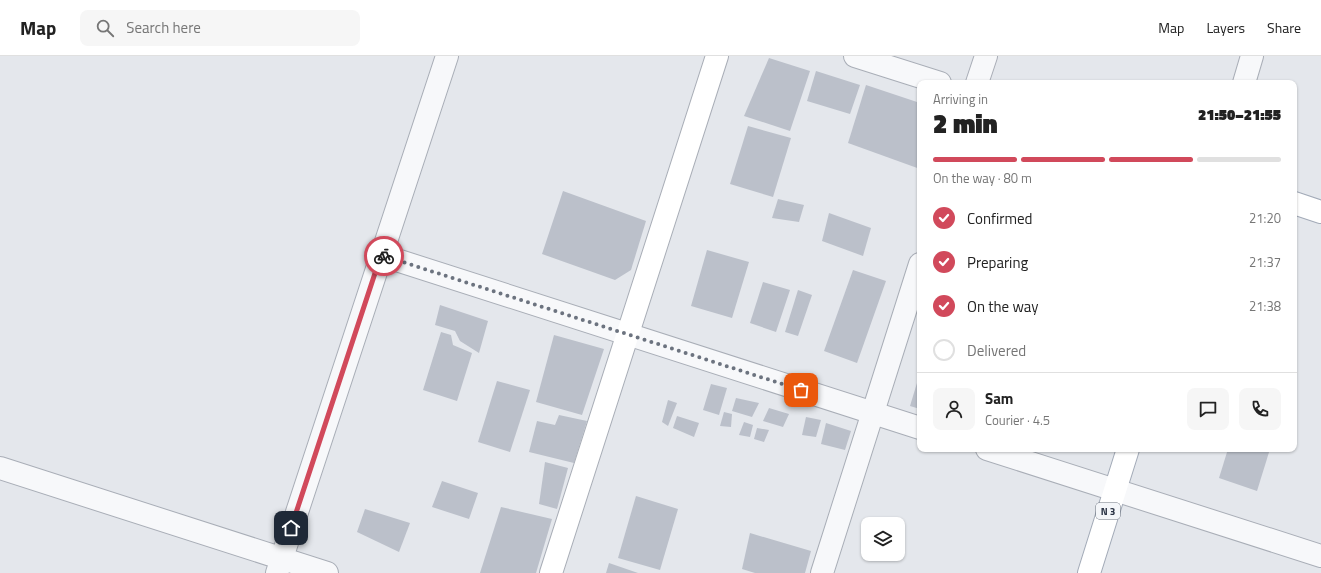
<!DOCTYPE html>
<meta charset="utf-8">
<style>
:root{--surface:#fff;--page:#f6f6f6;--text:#222;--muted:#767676;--line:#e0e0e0;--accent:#d1495b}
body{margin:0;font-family:"Titillium Web",sans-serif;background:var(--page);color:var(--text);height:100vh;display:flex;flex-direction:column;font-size:15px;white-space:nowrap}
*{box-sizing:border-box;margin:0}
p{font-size:13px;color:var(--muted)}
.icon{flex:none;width:22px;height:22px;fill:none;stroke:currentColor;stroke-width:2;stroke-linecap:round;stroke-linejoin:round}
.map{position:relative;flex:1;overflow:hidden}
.side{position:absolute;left:917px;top:24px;width:380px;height:372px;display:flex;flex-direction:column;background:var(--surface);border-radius:8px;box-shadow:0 1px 3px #0004}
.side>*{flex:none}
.controls{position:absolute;left:861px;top:461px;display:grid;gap:8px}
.controls a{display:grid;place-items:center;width:44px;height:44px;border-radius:8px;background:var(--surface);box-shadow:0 1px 3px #0004;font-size:20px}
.pin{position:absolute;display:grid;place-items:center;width:34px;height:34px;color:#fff;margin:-17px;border-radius:8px;box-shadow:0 2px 6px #0006}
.courier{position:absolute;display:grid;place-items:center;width:40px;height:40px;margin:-20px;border:3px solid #d1495b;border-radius:50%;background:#fff;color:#222;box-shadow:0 1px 5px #0007}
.overview em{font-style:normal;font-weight:800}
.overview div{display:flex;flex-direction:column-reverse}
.overview{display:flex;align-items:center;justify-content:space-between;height:68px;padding:0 16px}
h1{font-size:26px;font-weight:800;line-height:30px}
.bar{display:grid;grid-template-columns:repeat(4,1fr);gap:6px 4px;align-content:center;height:48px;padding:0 16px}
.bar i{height:5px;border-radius:3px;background:var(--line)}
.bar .selected{background:var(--accent)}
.bar p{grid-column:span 4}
.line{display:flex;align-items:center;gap:10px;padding:0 16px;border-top:1px solid var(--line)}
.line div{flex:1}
.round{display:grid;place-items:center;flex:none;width:42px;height:42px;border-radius:8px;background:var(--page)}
ol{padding:0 16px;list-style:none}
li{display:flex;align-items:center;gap:12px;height:44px}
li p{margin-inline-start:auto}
li .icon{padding:4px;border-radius:50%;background:var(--accent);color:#fff;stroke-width:4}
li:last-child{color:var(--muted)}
li i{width:22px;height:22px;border:2px solid var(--line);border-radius:50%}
header{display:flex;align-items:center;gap:24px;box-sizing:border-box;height:56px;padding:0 20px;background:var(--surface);border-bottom:1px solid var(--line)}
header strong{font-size:19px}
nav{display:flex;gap:22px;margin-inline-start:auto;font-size:14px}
.search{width:280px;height:36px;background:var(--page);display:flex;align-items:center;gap:10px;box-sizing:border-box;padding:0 14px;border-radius:8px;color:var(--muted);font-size:15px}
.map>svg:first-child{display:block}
.building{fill:#bbc0ca}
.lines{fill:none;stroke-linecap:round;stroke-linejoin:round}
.street-casing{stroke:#a9aeb7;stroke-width:24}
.secondary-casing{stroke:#a9aeb7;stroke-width:24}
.primary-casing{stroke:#a3abb8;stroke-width:24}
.street{stroke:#f7f8fa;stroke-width:22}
.secondary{stroke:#fff;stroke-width:22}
.primary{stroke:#fff;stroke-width:22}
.done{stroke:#6c737f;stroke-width:4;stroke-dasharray:0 7.2}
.route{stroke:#d1495b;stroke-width:5}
.labels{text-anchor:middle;stroke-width:3.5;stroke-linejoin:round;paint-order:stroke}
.shield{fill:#f4f6f9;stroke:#676e7b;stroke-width:1}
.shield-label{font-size:10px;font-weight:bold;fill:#2b3445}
</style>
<header>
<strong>Map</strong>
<div class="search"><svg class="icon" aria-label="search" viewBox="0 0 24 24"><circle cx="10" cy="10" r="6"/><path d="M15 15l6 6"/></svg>Search here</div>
<nav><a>Map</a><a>Layers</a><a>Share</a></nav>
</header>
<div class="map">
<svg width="1321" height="517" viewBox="0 0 1321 517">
<rect width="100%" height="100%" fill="#e4e7ec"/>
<!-- building -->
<g class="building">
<path d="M769 2 810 15 790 75 744 60Z"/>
<path d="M816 15 860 29 850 58 807 45Z"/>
<path d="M866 29 920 47V113L848 87Z"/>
<path d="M748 70 791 82 773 141 730 128Z"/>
<path d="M563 135 646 165 631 214 615 224 542 198Z"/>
<path d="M778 143 804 149 799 166 772 162Z"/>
<path d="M829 157 871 172 863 200 822 185Z"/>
<path d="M707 194 749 206 732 262 691 250Z"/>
<path d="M853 214 886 225 857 307 824 295Z"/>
<path d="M763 226 790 234 776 276 750 267Z"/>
<path d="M798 234 812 239 798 280 785 276Z"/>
<path d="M440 249 488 265 479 297 460 285 455 275 435 269Z"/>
<path d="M441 276 451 279 453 289 472 297 457 345 423 334Z"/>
<path d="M554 279 604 293 582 359 536 346Z"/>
<path d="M920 317V353L910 350Z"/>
<path d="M497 325 530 334 510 396 478 386Z"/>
<path d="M711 328 727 332 719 359 703 354Z"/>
<path d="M736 342 759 347 752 361 732 355Z"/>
<path d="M668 344 677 347 668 370 662 366Z"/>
<path d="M769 352 789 358 783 371 763 365Z"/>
<path d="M724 356 732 358 731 371 720 370Z"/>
<path d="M559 359 587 365 574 407 529 396 537 365 555 369Z"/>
<path d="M677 360 699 367 694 381 673 372Z"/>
<path d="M806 361 821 364 816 381 802 379Z"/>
<path d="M744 366 753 369 750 381 739 379Z"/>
<path d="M826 367 851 375 845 394 821 388Z"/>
<path d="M757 372 769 374 764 386 754 383Z"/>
<path d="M1228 393H1270L1257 435 1219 422Z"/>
<path d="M545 406 568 412 557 453 539 448Z"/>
<path d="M442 425 478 437 469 463 432 451Z"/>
<path d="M636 440 678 453 660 514 618 502Z"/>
<path d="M501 451 552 463 536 517H480Z"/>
<path d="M365 453 410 467 399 496 357 476Z"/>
<path d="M750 477 811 495 805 517H755L742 513Z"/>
<path d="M609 507 638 517H606Z"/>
</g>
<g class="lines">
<defs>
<g id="street">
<path d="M855 0 940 27"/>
<path d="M977 27 986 0"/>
<path d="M1244 27 1252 0"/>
<path d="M381 199 920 372"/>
<path d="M987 393 1321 500"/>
<path d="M0 412 327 517"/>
<path d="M277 517 447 0"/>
<path d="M822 517 920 208"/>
</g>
<path id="secondary" d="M551 517 717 0"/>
<g id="primary">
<path d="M1294 147 1321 156"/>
<path d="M1089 517 1128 393"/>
</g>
</defs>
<!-- street casing -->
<use href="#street" class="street-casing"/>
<!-- secondary casing -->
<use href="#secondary" class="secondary-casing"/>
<!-- primary casing -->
<use href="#primary" class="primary-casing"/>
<!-- street -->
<use href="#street" class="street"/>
<!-- secondary -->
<use href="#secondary" class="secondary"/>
<!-- primary -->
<use href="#primary" class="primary"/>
</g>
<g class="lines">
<!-- done -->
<path class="done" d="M384 200 801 334"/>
<!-- route -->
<path class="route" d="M291 472 381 199 384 200"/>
</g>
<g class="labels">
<!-- shield labels -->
<rect class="shield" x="1096" y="447" width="24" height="16" rx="3"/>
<g class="shield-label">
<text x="1108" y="459">N 3</text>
</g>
</g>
</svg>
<div class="controls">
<a><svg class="icon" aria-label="layers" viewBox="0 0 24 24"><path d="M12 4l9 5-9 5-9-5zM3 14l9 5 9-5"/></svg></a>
</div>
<div class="pin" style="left:801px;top:334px;background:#ea580c"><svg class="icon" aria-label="bag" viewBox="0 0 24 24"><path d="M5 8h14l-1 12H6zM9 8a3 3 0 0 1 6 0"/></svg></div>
<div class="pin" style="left:291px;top:472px;background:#1f2937"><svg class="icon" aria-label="home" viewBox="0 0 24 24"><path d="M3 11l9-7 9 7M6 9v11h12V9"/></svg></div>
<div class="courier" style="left:384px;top:200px"><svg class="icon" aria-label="bike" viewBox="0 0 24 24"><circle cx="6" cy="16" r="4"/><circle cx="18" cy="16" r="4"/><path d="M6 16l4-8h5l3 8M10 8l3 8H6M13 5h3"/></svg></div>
<section class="side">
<div class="overview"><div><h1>2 min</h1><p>Arriving in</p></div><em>21:50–21:55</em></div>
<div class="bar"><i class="selected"></i><i class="selected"></i><i class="selected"></i><i></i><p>On the way · 80 m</p></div>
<ol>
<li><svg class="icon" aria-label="check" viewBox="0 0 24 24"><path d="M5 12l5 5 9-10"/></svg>Confirmed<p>21:20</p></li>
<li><svg class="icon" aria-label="check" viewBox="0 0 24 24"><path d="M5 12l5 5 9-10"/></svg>Preparing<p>21:37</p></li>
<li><svg class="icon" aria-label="check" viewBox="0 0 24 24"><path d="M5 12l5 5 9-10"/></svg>On the way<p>21:38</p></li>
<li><i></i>Delivered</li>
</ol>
<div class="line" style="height:72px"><a class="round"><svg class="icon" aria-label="person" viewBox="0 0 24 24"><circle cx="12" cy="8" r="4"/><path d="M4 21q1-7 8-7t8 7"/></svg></a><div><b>Sam</b><p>Courier · 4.5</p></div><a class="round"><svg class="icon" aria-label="chat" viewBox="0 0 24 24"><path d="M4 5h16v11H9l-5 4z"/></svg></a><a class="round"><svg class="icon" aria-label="phone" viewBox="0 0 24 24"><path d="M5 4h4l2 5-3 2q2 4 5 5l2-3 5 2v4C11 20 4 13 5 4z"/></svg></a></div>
</section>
</div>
